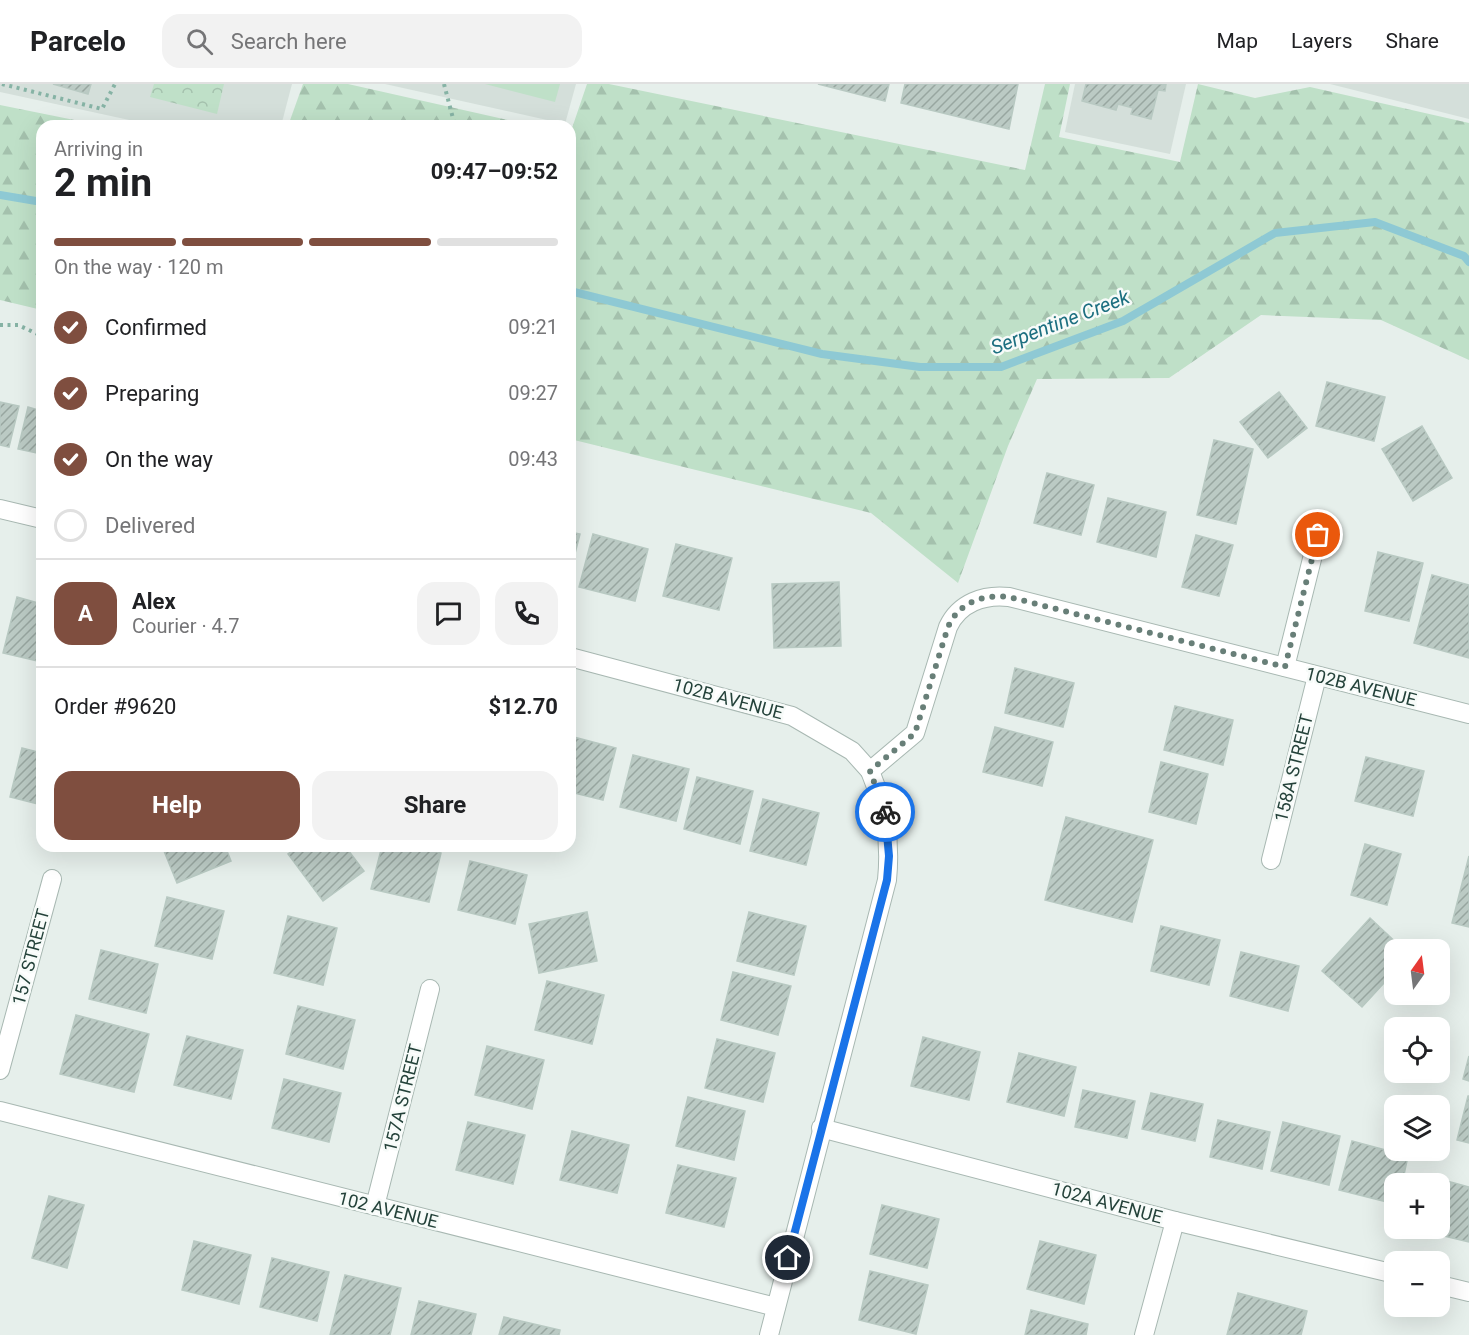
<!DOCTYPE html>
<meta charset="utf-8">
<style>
:root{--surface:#fff;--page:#f2f2f2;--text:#202124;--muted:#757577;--line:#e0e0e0;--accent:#7f4e3f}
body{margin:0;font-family:Roboto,sans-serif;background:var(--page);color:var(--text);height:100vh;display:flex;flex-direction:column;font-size:22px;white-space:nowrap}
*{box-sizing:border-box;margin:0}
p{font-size:20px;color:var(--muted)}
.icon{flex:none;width:33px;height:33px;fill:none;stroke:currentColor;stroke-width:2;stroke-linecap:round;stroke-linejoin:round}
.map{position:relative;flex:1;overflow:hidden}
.details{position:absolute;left:36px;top:36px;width:540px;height:732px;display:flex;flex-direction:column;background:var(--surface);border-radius:18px;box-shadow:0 6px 24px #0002}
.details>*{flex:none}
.needle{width:39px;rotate:14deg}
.tools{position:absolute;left:1384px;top:855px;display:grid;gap:12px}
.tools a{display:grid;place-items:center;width:66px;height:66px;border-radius:12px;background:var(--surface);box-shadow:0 6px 24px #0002;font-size:30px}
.pin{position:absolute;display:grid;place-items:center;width:51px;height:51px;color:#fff;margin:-26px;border:3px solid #fff;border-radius:50%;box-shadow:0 2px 6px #0007}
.courier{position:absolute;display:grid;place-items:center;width:60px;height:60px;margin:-30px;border:4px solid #1a73e8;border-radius:50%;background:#fff;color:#222;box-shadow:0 2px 8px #0007}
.overview em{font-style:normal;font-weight:700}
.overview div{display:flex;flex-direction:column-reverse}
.overview{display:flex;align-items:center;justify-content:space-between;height:102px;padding:0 18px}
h1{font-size:39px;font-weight:700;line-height:45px}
.bar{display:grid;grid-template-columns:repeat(4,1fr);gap:9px 6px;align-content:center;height:72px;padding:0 18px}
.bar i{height:8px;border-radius:4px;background:var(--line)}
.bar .on{background:var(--accent)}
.bar p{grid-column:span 4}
.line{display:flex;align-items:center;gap:15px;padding:0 18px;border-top:2px solid var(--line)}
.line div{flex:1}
.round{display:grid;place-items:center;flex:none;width:63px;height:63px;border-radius:18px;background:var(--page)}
ol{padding:0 18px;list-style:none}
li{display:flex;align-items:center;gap:18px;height:66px}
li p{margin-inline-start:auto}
li .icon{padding:6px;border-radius:50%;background:var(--accent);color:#fff;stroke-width:4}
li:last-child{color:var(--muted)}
li i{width:33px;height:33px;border:3px solid var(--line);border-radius:50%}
.button{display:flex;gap:12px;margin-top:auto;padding:12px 18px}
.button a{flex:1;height:69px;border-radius:18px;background:var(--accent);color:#fff;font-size:24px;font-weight:700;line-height:69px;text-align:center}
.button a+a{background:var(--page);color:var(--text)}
header{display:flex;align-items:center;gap:36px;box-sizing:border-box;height:84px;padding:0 30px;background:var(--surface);border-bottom:2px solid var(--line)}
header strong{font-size:28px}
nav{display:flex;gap:33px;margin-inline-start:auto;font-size:21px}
.search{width:420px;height:54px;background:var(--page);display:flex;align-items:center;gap:15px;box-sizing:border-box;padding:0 21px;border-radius:18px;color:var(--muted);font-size:22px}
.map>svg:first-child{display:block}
.built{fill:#d4dfda}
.forest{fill:url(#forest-firs)}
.park{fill:url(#park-crowns)}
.pitch{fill:#bfe0c8}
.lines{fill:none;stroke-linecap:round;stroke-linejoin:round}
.stream{stroke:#8ec9d4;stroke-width:8}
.building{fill:url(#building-hatch);stroke:#b8c9c2;stroke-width:1.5}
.minor-casing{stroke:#a8b8b2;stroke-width:20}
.path{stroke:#86b3a5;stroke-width:4;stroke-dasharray:3 4.5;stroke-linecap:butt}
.minor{stroke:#fff;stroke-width:18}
.done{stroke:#687f78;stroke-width:6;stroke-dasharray:0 10.8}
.route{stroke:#1a73e8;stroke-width:8}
.labels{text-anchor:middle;stroke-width:5;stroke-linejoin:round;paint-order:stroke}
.street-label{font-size:18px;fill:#24423a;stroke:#f7fbf9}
.water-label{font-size:20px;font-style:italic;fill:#1c6f80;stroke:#f7fbf9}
</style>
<header>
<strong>Parcelo</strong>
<div class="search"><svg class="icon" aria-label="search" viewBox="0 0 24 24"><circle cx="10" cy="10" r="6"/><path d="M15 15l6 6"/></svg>Search here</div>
<nav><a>Map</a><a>Layers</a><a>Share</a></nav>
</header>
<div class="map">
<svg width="1469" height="1251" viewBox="0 0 1469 1251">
<defs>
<pattern id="forest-firs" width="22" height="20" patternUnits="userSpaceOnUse" patternTransform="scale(1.5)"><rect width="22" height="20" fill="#bfe0c8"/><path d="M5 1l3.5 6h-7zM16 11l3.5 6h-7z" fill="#a4c1ad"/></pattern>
<pattern id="park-crowns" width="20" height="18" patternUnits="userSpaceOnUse" patternTransform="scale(1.5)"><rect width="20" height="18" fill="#bfe0c8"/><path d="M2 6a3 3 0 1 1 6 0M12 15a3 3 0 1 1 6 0" fill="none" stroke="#a4c1ad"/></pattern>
<pattern id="building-hatch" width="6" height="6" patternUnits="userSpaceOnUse" patternTransform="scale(1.5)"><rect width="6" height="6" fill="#bbcac4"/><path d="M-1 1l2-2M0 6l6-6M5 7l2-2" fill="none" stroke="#98a6a0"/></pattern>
</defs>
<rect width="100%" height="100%" fill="#e6efeb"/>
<!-- built -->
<g class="built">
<path d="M0 0H292L281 42H157L0 8Z"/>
<path d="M385 0H576L565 40Z"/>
<path d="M1075 0H1186L1170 70 1065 48Z"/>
<path d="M1330 0H1469V35Z"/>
</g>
<!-- forest -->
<g class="forest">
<path d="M303 0H348L535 42H288Z"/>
<path d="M587 0H609L1025 86 1045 0H1070L1059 53 1180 78 1198 0 1255 14 1310 3 1469 39V276L1381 236 1261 231 1169 294 1037 295 1008 362 958 499 871 429 570 355V50Z"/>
<path d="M0 21 104 42H42V226L0 216Z"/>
</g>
<!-- park -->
<path class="park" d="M154 0H224L217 30 150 13Z"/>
<!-- pitch -->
<path class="pitch" d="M485 0H560L555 18Z"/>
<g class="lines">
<!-- stream -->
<g class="stream">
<path d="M0 111 42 118"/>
<path d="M570 207 822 270 920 283H1001L1123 237 1275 149 1375 138 1464 172 1469 178"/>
</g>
</g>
<!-- building -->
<g class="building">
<path d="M53 0H91L88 10Z"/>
<path d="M818 0H889L885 17Z"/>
<path d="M905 0H1018L1009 45 901 19Z"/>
<path d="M1086 0H1166L1165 7 1158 6 1151 35 1131 30 1133 24 1118 20 1116 26 1082 17Z"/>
<path d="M1327 298 1385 313 1374 357 1316 342Z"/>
<path d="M1279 308 1307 344 1268 374 1240 338Z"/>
<path d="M0 318 19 322 9 363 0 361Z"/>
<path d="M28 323 42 327V370L18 365Z"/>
<path d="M1422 342 1452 394 1413 417 1382 365Z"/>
<path d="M1214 356 1253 365 1236 440 1197 431Z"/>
<path d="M1047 389 1094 401 1081 451 1034 439Z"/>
<path d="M1108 414 1166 428 1156 473 1097 458Z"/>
<path d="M570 448 580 450 570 489Z"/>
<path d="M593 450 648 465 635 517 579 503Z"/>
<path d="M1196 451 1233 461 1219 512 1182 503Z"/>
<path d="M676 460 732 474 719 526 663 512Z"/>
<path d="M1378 468 1423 479 1409 537 1365 527Z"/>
<path d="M1432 491 1469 501V574L1414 559Z"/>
<path d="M839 498 841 562 774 564 772 500Z"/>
<path d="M17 513 42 520V578L3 569Z"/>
<path d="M1015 584 1074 599 1063 643 1005 629Z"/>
<path d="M1175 622 1233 636 1223 681 1164 666Z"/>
<path d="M995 643 1053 658 1042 702 983 688Z"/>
<path d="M570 652 616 664 603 716 570 708Z"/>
<path d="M22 664 42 669V721L10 713Z"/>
<path d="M633 671 689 685 676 737 620 723Z"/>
<path d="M1366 673 1424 687 1413 732 1355 717Z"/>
<path d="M1161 678 1208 690 1196 740 1149 728Z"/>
<path d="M697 693 753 707 740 760 684 745Z"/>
<path d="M763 715 819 729 806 781 750 767Z"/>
<path d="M1066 733 1153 756 1132 838 1045 816Z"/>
<path d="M1365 760 1401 770 1387 821 1351 811Z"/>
<path d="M162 762H225L231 777 177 799Z"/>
<path d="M299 762H345L364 787 323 817 288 770Z"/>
<path d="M382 762H410L441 769 429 818 371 805Z"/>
<path d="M1469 772V843L1452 839Z"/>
<path d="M470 777 527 791 515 840 458 826Z"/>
<path d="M167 813 224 827 212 875 155 862Z"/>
<path d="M587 828 597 877 539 889 529 840Z"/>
<path d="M749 828 806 842 794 891 737 877Z"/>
<path d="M288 832 337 844 323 901 274 889Z"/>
<path d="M1370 834 1404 866H1395V887L1362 923 1322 887Z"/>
<path d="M1161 842 1220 856 1209 901 1151 887Z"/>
<path d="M101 866 158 880 146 929 89 915Z"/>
<path d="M1241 868 1299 882 1288 927 1230 912Z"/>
<path d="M733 888 791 902 778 951 721 936Z"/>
<path d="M547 897 604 911 592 960 535 946Z"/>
<path d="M298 922 355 936 343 985 286 970Z"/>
<path d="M76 931 149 950 134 1008 60 990Z"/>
<path d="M187 952 243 966 231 1015 174 1001Z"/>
<path d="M923 953 980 968 969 1016 911 1002Z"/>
<path d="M717 955 775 969 763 1018 705 1004Z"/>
<path d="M487 962 544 976 532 1025 475 1011Z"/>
<path d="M1019 969 1076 983 1064 1032 1007 1018Z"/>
<path d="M1469 972V997L1463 995Z"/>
<path d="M284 995 341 1009 329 1058 272 1044Z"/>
<path d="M1083 1006 1135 1017 1127 1054 1075 1043Z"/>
<path d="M1151 1009 1203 1020 1195 1057 1142 1045Z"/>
<path d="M1468 1012H1469V1059L1457 1056Z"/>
<path d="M688 1013 745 1027 734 1076 676 1062Z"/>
<path d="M1218 1036 1270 1048 1262 1085 1210 1073Z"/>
<path d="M468 1038 525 1051 513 1100 456 1086Z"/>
<path d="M1283 1038 1340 1052 1329 1101 1271 1087Z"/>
<path d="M572 1047 629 1061 617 1109 560 1096Z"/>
<path d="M1352 1057 1408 1072 1402 1100H1395V1120L1339 1106Z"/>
<path d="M678 1081 736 1094 724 1143 666 1129Z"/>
<path d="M1436 1094 1469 1103V1158L1423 1147 1440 1144V1100H1435Z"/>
<path d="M49 1112 84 1121 67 1184 32 1174Z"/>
<path d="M882 1121 939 1135 927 1184 870 1170Z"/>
<path d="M194 1157 251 1171 239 1220 182 1206Z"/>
<path d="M1040 1157 1096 1171 1084 1220 1027 1205Z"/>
<path d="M272 1174 329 1188 317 1237 260 1223Z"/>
<path d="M870 1187 928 1201 916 1250 859 1236Z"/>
<path d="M345 1191 401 1204 390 1251H330Z"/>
<path d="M1238 1209 1307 1227 1301 1251H1227Z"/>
<path d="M419 1217 476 1230 471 1251H411Z"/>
<path d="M1031 1226 1088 1240 1086 1251H1025Z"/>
<path d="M504 1233 560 1246 559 1251H499Z"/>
</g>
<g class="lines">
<defs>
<g id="minor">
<path d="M0 425 42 435"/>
<path d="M570 573 792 632 852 667 870 687"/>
<path d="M1285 583 1318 451"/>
<path d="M1271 776 1317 592"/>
<path d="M0 986 52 795"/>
<path d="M0 1027 776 1223"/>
<path d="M821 1044 1175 1137 1395 1190"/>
<path d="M375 1122 430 905"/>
<path d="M1440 1201 1469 1208"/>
<path d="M769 1251 887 796C891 756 885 724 870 687L915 649 948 543C959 519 984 510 1009 513L1469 630"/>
<path d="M1144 1251 1175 1137"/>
</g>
</defs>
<!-- minor casing -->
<use href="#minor" class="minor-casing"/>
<!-- path -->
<g class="path">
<path d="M2 0 102 25 115 0"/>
<path d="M444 0 455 42"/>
<path d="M0 241H18L42 252"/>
</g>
<!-- minor -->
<use href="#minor" class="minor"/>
</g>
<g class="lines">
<!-- done -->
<path class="done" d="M885 728 870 687 915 649 948 543C959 518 984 510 1009 513L1285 583 1318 451"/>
<!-- route -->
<path class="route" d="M788 1174 887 796 889 772 885 728"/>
</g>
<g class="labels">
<!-- street labels -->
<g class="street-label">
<text transform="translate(1361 603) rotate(14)" y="6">102B AVENUE</text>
<text transform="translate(728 615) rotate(15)" y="6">102B AVENUE</text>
<text transform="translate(1294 684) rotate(-76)" y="6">158A STREET</text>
<text transform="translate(31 873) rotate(-75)" y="6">157 STREET</text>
<text transform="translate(403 1014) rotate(-76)" y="6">157A STREET</text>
<text transform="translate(1107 1119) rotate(15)" y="6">102A AVENUE</text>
<text transform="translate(388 1126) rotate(14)" y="6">102 AVENUE</text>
</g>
<!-- water labels -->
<g class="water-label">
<text transform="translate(1060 238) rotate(-21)" y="7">Serpentine Creek</text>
</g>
</g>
</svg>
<div class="tools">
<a><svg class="needle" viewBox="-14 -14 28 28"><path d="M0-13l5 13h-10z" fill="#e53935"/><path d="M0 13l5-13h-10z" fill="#757577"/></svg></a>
<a><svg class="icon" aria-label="locate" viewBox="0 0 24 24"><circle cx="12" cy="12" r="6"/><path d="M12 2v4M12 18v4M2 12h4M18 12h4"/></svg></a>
<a><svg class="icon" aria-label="layers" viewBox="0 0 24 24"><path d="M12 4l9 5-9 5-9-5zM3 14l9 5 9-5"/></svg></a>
<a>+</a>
<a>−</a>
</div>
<div class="pin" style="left:1318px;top:451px;background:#ea580c"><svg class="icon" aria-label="bag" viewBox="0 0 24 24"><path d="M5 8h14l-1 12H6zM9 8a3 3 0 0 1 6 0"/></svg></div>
<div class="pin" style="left:788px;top:1174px;background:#1f2937"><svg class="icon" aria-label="home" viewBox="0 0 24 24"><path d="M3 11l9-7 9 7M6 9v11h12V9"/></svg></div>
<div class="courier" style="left:885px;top:728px"><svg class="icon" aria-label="bike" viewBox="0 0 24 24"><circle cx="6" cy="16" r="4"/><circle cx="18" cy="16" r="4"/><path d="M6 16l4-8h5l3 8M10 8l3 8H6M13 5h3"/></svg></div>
<section class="details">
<div class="overview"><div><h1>2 min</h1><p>Arriving in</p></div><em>09:47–09:52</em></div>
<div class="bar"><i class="on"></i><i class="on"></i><i class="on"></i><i></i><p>On the way · 120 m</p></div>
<ol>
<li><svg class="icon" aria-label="check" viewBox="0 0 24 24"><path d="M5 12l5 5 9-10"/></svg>Confirmed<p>09:21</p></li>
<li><svg class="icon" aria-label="check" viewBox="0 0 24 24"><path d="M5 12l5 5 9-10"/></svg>Preparing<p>09:27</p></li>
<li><svg class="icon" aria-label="check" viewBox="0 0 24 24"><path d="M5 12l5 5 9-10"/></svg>On the way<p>09:43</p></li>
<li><i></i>Delivered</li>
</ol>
<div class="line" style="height:108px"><b class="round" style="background:var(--accent);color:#fff">A</b><div><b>Alex</b><p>Courier · 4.7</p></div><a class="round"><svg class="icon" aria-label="chat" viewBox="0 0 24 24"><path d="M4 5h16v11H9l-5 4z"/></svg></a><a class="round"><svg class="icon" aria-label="phone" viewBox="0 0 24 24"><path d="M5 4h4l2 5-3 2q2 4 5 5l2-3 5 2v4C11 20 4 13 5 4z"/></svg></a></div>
<div class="line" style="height:78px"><div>Order #9620</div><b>$12.70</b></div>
<div class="button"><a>Help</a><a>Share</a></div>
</section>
</div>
